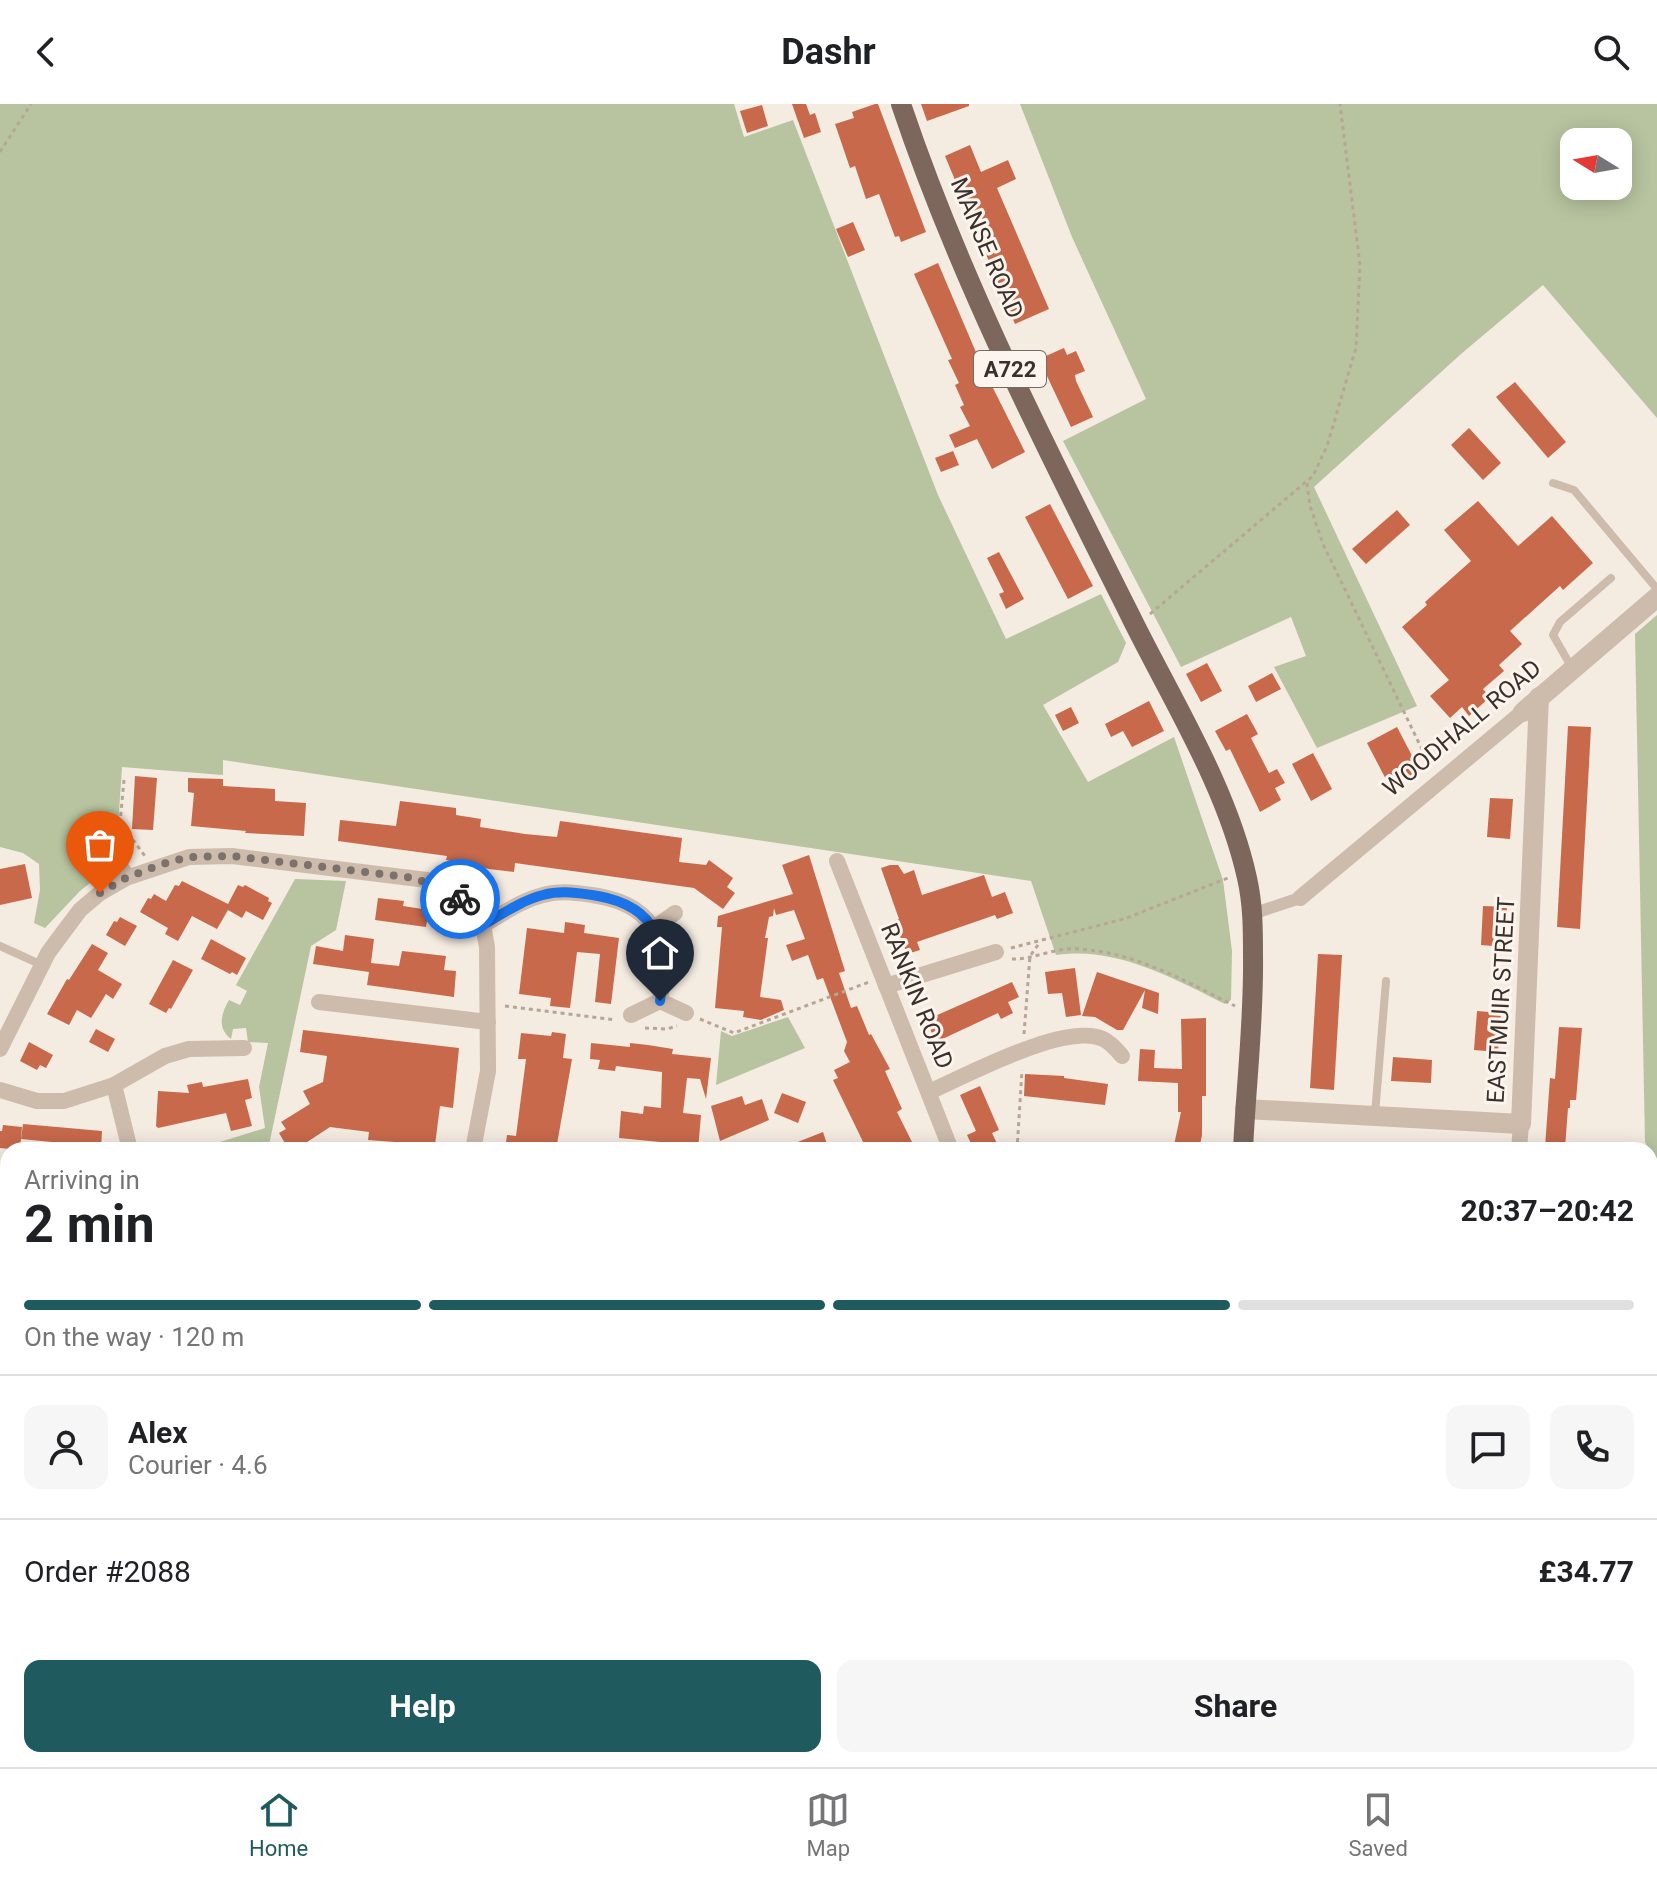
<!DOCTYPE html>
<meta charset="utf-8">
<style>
:root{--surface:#fff;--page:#f6f6f6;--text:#202124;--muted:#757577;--line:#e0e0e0;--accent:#1f5a5e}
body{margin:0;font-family:Roboto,sans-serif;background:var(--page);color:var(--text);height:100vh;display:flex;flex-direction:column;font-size:30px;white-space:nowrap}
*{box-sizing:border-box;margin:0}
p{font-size:26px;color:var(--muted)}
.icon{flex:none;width:44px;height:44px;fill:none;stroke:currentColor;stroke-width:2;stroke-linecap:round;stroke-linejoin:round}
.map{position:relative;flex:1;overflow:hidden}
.side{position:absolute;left:0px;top:1038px;width:1658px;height:626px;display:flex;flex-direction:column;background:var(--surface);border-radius:24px 24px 0 0;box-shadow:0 4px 20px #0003}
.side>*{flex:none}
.needle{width:52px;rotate:281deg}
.buttons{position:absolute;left:1560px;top:24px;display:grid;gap:16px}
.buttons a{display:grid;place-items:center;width:72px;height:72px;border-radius:16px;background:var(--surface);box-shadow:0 4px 20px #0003;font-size:40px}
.pin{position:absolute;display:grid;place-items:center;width:68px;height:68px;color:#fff;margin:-82px -34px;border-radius:50% 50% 50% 0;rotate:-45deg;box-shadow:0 0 8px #0007}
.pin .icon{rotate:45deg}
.courier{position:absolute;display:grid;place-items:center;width:80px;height:80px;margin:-40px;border:6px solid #1a73e8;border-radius:50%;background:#fff;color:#222;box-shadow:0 2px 10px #0007}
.head em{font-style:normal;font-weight:700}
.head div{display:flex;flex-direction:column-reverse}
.head{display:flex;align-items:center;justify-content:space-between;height:136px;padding:0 24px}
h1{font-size:52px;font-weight:700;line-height:60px}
.bar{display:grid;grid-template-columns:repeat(4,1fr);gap:12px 8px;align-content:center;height:96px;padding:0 24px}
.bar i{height:10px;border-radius:6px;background:var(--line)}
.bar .selected{background:var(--accent)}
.bar p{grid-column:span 4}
.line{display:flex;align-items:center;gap:20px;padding:0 24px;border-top:2px solid var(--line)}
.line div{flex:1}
.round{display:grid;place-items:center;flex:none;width:84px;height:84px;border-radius:16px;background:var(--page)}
.primary-button{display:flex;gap:16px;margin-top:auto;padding:16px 24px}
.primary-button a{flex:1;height:92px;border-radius:16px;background:var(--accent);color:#fff;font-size:32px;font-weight:700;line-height:92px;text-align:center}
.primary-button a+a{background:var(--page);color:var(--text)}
header{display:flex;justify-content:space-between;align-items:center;height:104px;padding:0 24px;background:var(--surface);font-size:36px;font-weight:700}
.menu{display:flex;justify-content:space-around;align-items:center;height:112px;border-top:2px solid var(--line);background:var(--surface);font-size:22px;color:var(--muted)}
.menu a{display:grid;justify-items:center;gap:4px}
.menu .selected{color:var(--accent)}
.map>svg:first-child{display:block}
.green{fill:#b8c4a0;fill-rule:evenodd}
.building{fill:#c8694b}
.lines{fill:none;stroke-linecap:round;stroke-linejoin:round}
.path{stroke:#b9a596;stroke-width:3;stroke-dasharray:4 4;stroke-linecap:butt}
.service{stroke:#cdbbac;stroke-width:8}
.pedestrian{stroke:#cdbbac;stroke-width:12}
.minor{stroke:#cdbbac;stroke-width:16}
.tertiary{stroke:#cdbbac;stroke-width:20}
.primary{stroke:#7d675c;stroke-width:20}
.done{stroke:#7c716b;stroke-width:8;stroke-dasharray:0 14.4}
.route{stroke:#1a73e8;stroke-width:10}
.labels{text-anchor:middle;stroke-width:6;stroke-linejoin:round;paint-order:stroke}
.shield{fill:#fbf5ee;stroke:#756b66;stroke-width:2}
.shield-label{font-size:22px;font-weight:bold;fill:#3b302b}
.street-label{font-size:24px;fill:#3b302b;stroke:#fbf5ee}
</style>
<header><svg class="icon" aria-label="back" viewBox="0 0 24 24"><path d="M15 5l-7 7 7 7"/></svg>Dashr<svg class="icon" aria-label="search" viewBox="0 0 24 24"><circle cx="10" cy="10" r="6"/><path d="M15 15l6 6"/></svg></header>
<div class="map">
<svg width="1657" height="1663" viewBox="0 0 1657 1663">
<rect width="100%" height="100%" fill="#f4ebe1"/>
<!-- green -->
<g class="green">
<path d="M0 0H734L744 33 793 16 938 391 1006 535 1101 490 1126 539 1118 558 1043 601 1088 678 1174 633 1223 776 1232 847 1231 896 1225 900C1173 874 1116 842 1056 851L1031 777 223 656V671L122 663 118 723 85 752 101 770 80 787 45 824 34 819 40 786 39 760 23 749 0 743Z"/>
<path d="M1020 0H1657V314L1543 181 1461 250 1314 383 1417 602 1317 644 1274 563 1306 552 1291 513 1181 563 1063 337 1146 295 1072 133ZM1574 38H1618V82H1574Z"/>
<path d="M1657 511V1061L1645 1038 1635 530Z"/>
<path d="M295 775 346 777 336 826 311 842 268 1046H220V1038L265 1024 259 983 268 939 248 938 246 924 233 925 231 935C217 924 221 910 229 896L240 901 247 887 236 881Z"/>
<path d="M788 913 805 944 716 981 721 927 732 932Z"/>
<path d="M1657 1491V1643L1650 1633V1494Z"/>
<path d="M77 1656H261L257 1663H74Z"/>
</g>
<!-- building -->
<g class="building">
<path d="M792 0H806L810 11 815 9 821 28 804 34Z"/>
<path d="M875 0H878L926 128 901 138 899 132 895 133 879 90 866 95 855 62 850 64 835 20 854 14 852 8Z"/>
<path d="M921 0H969V2L927 17Z"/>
<path d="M762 1 768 22 747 29 740 7Z"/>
<path d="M970 41 981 68 1008 56 1016 75 997 84 1049 205 1015 220 945 52Z"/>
<path d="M853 118 865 146 848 153 836 125Z"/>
<path d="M938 159 981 260 1025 348 992 365 977 335 955 344 949 331 970 322 960 303 964 301 955 281 959 279 948 256 952 255 914 170Z"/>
<path d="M1064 244 1067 251 1076 247 1085 267 1075 271 1076 277 1093 313 1071 323 1039 255Z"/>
<path d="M1515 278 1566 338 1548 354 1496 293Z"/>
<path d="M1469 324 1501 359 1483 376 1451 341Z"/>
<path d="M953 347 959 361 941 368 935 354Z"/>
<path d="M1478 397 1518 442 1552 412 1593 459 1563 486 1560 482 1510 527 1522 540 1499 561 1504 567 1483 585 1490 593 1469 612 1462 603 1450 614 1430 592 1449 576 1402 523 1427 501 1425 498 1471 457 1444 426Z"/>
<path d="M1050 400 1093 482 1068 495 1025 413Z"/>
<path d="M1397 406 1410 421 1366 460 1352 445Z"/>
<path d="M999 448 1024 495 1006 505 999 490 1004 488 987 454Z"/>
<path d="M1207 559 1222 587 1201 598 1186 570Z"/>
<path d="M1272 569 1281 585 1256 598 1248 582Z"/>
<path d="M1149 597 1164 627 1132 643 1123 627 1111 633 1105 620Z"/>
<path d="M1071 603 1079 619 1063 627 1055 611Z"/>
<path d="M1247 610 1258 630 1251 634 1269 669 1277 665 1285 679 1275 684 1281 696 1260 708 1230 645 1226 647 1215 627Z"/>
<path d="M1568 622 1591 623 1580 825 1557 823Z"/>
<path d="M1397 623 1420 667 1390 683 1367 639Z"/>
<path d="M1313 649 1332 685 1311 697 1292 660Z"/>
<path d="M135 672 157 674 153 726 132 725Z"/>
<path d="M188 674 223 675V682L275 685V697L306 699 304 732 245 729 246 727 191 722 194 689 188 688Z"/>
<path d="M1490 694 1513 695 1510 735 1487 733Z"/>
<path d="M400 697 456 704V711L481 715 480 723 525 730 557 733 560 717 682 734 679 758 706 761 709 756 733 774 727 783 735 789 723 805 694 784 515 759 514 768 489 765 446 756 447 752 338 737 340 716 396 722Z"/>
<path d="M809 751 845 867 839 869 851 904 857 902 869 931 871 930 890 965 885 967 902 1005 897 1008 916 1046H867L833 976 838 974 834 966 850 958 844 947 847 938 823 874 817 876 808 851 792 857 786 841 805 835 794 806 776 811 774 804 773 812 769 813 765 834H768L760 893 781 896 784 906 761 916 743 913 744 907 715 904 722 823H717L718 812 793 790 782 761Z"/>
<path d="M25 760 32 794 0 801V765Z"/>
<path d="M890 761H898L904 770 914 766 922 791 984 771 992 793 1005 788 1013 809 997 815 995 811 917 838 920 846 907 850 894 817 899 815 881 764Z"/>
<path d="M182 777 228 800 238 781 243 783 245 781 269 794 268 797 272 799 263 816 246 807 242 814 228 806 217 825 192 812 178 837 165 830 168 824 140 808 148 794 151 795 154 790 166 797 175 781 179 782Z"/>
<path d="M378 794 404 797 403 802 429 806 426 823 375 816Z"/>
<path d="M1483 802 1507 803 1505 843 1481 841Z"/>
<path d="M120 813 137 822 125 842 106 831 114 817 117 818Z"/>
<path d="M565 818 585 821 584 829 619 834 611 900 595 898 600 850 577 848 570 904 550 902 551 894 519 890 527 824 564 829Z"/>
<path d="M345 831 374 835 371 859 399 862 402 847 446 852 444 866 456 867 454 893 367 881 369 868 313 860 316 842 343 847Z"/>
<path d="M211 835 246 854 237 871 232 868 230 870 201 855Z"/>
<path d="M92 840 108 849 98 866 122 880 113 895 106 890 91 914 77 906 69 921 47 910 67 875 69 876Z"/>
<path d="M1318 850 1342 851 1334 986 1310 984Z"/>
<path d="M173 856 193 866 171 905 169 904 166 909 149 900Z"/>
<path d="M1075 864 1081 911 1066 913 1062 889 1048 890 1045 868Z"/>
<path d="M1097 868 1159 889 1158 910 1142 904 1145 886 1123 926H1117L1095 913 1082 912Z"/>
<path d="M1012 878 1019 893 1008 898 1013 909 1001 915 998 909 936 938 926 916Z"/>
<path d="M1477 907 1501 909 1498 948 1474 946Z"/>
<path d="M1206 914V992H1202V1031L1199 1046H1173L1181 1008H1178V979L1138 977 1140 945 1155 946 1154 964 1182 965 1181 915Z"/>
<path d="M1559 923 1582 924 1576 996H1570V1004H1568L1565 1044 1545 1043 1550 974 1555 975Z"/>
<path d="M96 925 115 935 108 948 89 938Z"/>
<path d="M303 926 459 944 453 1004 440 1002 435 1041 368 1036 369 1028 330 1023 295 1046H289L279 1029 286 1025 281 1018 310 1000 303 987 323 978 327 952 300 948Z"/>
<path d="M552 928 566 930 563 954 572 955 556 1046H505L507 1031 516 1032 526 955H518L521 929 551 932Z"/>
<path d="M29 938 53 951 46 964 40 961 37 966 20 957Z"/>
<path d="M591 939 630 943V939L648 941 673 945 672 950 711 954 706 995 700 975 687 974 683 1009 701 1011 698 1046 671 1043V1039L619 1034 621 1007 643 1010 644 1002 661 1004 662 968 616 962 615 967 598 965 600 956 590 955Z"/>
<path d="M1393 953 1432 956 1431 979 1391 977Z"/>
<path d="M1025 970 1064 972V974L1108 980 1105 1001 1024 992Z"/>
<path d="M248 975 252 994 245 996 252 1022 231 1027 226 1009 158 1024 156 1022 158 987 189 989 187 981 202 978 203 983Z"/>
<path d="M980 982 999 1026 992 1029 1000 1046H974L967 1031 976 1027 960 991Z"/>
<path d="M782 989 806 998 798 1019 774 1009Z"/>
<path d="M742 992 745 1001 762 995 769 1016 720 1037 711 1002Z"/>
<path d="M23 1020 102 1027 101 1046 51 1043 52 1038 21 1035Z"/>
<path d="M3 1021 22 1023 20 1046 0 1044V1027H2Z"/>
<path d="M823 1028 829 1046H781L780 1045Z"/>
</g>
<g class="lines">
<!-- path -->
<g class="path">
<path d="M0 48 31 0"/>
<path d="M1307 379 1310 402 1323 440 1431 664"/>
<path d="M1150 510 1307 377 1313 372 1327 342 1356 244 1360 161 1340 0"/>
<path d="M124 676 120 719 145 752"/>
<path d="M1011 844 1124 815 1228 774"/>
<path d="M1012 855C1031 856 1056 843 1078 845 1135 848 1185 877 1235 902"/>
<path d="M505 902 616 916"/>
<path d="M700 915 734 929 869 878"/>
<path d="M645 924 667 925 677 922"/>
<path d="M1024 930 1030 852 1040 838"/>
<path d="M1017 1046 1022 966"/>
<path d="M82 1656 85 1663"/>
<path d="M758 1656 761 1657 762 1663"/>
<path d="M143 1663 163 1656"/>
<path d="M254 1663 258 1656"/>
<path d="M800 1663 801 1656"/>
</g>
<!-- service -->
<g class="service">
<path d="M1553 379 1574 386 1657 485"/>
<path d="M1572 564 1553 531 1560 518 1611 474"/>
<path d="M106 737 132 772"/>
<path d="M0 842 42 861"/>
<path d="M1375 1010 1386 877"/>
<path d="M0 1332 8 1333"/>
</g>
<!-- pedestrian -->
<path class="pedestrian" d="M1252 810 1300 794"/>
<!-- minor -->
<g class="minor">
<path d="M837 757 951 1046"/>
<path d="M1300 794 1523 608"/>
<path d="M483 821C501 811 522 796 543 791 561 786 580 789 598 792 659 803 668 841 660 897L631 911"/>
<path d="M654 824 675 809"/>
<path d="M886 882 996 848"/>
<path d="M660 897 686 909"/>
<path d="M319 898 488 918"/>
<path d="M0 945 48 849 65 826 80 806 100 789 126 774 189 753 232 752 427 776 457 792 473 807 483 821 487 843 488 967 473 1046"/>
<path d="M114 981 130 1046"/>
<path d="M0 986 37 997H64L114 981 165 952 189 945 244 944"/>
<path d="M929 988C968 971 1065 918 1103 935 1110 938 1117 946 1122 952"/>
<path d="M1519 1046 1521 1020"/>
<path d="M1650 1231 1657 1228"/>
<path d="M1650 1390 1657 1386"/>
<path d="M0 1444 8 1442"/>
<path d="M0 1599 8 1602"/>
<path d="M1056 1656 1057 1663"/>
<path d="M427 1659 490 1663"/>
<path d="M1405 1663 1408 1656"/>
</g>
<!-- tertiary -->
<g class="tertiary">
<path d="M1523 608 1657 493"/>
<path d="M1245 1005 1521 1020 1539 593"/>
</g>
<!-- primary -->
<g class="primary">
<path d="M901 0C960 176 1046 343 1129 509 1170 593 1227 682 1247 774 1253 800 1253 826 1253 852 1254 917 1246 981 1243 1046"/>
<path d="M1209 1663V1656"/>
</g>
</g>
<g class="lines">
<!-- done -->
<path class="done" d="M100 789 126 774 159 761 189 753 232 752 407 773 444 783 460 795"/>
<!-- route -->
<path class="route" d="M460 795 483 821C501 811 522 796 543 791 561 786 580 789 598 792 659 803 668 842 660 897"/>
</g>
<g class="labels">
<!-- shield labels -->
<rect class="shield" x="974" y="247" width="72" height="36" rx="6"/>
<g class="shield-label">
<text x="1010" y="273">A722</text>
</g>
<!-- street labels -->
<g class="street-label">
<text transform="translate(987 144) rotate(67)" y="8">MANSE ROAD</text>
<text transform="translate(1462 624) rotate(-40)" y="8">WOODHALL ROAD</text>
<text transform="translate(917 892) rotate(68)" y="8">RANKIN ROAD</text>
<text transform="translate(1501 896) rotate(-87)" y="8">EASTMUIR STREET</text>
</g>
</g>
</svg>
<div class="buttons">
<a><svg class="needle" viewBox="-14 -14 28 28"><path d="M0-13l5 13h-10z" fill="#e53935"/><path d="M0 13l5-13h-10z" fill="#757577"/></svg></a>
</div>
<div class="pin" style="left:100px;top:789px;background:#ea580c"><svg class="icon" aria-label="bag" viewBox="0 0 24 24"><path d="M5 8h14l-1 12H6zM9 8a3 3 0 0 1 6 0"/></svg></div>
<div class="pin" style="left:660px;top:897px;background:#1f2937"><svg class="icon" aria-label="home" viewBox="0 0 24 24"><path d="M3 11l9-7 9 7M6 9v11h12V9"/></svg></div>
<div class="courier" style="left:460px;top:795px"><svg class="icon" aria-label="bike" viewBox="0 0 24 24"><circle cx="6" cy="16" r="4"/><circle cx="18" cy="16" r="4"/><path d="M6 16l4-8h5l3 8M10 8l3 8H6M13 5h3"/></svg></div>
<section class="side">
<div class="head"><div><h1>2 min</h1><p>Arriving in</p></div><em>20:37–20:42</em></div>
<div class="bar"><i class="selected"></i><i class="selected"></i><i class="selected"></i><i></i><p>On the way · 120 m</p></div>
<div class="line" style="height:144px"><a class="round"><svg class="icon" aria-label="person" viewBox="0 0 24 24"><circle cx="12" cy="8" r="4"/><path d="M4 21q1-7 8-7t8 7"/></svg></a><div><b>Alex</b><p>Courier · 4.6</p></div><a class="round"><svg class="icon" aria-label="chat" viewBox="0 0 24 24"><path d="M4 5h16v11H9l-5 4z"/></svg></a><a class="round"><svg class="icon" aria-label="phone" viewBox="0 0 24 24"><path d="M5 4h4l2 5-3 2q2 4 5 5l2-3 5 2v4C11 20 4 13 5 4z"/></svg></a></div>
<div class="line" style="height:104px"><div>Order #2088</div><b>£34.77</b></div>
<div class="primary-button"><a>Help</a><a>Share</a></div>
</section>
</div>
<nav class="menu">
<a class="selected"><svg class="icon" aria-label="home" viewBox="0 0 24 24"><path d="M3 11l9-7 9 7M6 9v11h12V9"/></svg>Home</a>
<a><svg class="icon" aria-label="map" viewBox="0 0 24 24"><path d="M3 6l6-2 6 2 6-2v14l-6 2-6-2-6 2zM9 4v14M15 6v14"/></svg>Map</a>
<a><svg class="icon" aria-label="saved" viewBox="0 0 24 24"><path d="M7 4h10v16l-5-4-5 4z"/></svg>Saved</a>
</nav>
